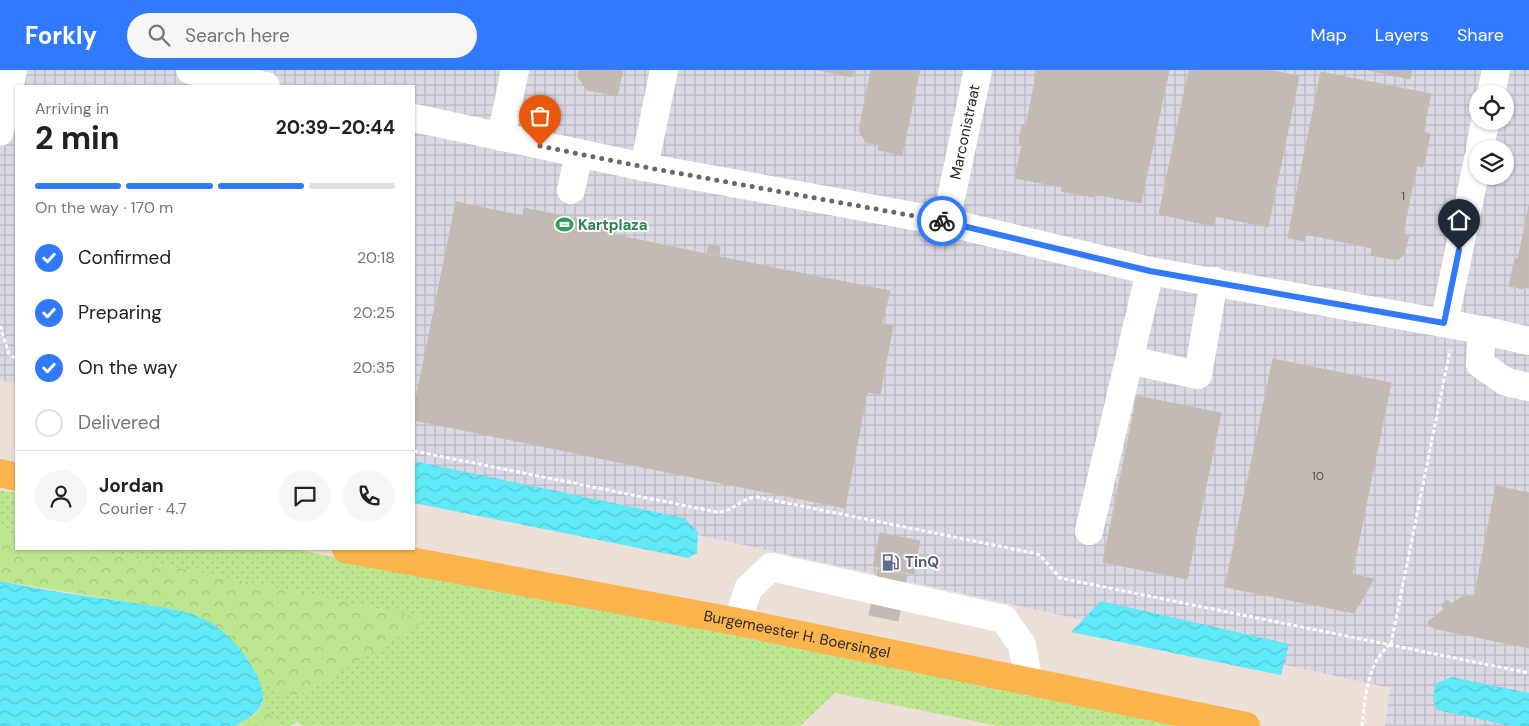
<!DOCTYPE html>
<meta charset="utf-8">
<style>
:root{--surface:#fff;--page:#f6f6f6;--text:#222;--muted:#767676;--line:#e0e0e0;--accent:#317aff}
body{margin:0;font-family:"DM Sans",sans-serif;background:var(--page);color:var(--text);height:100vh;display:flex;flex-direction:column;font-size:19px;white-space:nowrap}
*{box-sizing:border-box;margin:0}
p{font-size:16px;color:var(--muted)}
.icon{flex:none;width:28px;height:28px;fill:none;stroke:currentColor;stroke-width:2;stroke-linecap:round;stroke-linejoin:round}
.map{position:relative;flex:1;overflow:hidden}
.side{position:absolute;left:15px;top:15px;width:400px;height:465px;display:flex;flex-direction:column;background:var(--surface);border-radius:0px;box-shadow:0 1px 4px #0004}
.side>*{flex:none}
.tools{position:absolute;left:1469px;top:15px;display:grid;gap:10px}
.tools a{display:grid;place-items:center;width:45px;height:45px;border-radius:50%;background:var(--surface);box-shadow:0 1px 4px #0004;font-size:25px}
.pin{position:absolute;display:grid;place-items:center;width:42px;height:42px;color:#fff;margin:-51px -21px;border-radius:50% 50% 50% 0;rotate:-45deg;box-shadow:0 0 5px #0007}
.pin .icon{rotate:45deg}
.courier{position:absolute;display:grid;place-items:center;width:50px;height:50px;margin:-25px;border:4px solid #317aff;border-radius:50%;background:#fff;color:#222;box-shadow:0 1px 6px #0007}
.summary em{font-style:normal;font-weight:700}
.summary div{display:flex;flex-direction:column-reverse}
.summary{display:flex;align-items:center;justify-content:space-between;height:85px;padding:0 20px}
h1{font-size:32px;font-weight:700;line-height:38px}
.bar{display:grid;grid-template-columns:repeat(4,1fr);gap:8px 5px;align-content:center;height:60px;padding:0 20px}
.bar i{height:6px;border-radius:4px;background:var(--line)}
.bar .selected{background:var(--accent)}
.bar p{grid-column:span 4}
.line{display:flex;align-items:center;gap:12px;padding:0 20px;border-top:1px solid var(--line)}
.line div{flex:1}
.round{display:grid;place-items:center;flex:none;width:52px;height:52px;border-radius:26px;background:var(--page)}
ol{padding:0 20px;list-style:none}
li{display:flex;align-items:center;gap:15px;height:55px}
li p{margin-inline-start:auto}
li .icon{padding:5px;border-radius:50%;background:var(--accent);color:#fff;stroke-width:4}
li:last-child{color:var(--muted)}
li i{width:28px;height:28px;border:2px solid var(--line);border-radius:50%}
header{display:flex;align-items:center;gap:30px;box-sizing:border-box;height:70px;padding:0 25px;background:var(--accent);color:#fff}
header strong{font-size:24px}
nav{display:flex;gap:28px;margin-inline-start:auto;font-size:18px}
.search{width:350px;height:45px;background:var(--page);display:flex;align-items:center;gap:12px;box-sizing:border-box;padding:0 18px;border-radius:28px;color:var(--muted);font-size:19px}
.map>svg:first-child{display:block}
.industrial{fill:url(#industrial-grid);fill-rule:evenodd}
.grass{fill:url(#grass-dots)}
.forest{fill:url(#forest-crowns)}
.water{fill:url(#water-waves)}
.building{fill:#c2bbb3;stroke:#c6bbb1}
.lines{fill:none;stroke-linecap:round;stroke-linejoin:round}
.path{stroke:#fff;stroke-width:3;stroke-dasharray:4 2.5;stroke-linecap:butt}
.minor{stroke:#fff;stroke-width:28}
.major{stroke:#fbb54c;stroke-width:28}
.done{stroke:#6c6765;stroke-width:5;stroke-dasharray:0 9}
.route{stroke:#317aff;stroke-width:6}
.labels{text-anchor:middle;stroke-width:4;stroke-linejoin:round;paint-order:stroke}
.number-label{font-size:12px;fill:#4e4c4a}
.street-label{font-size:15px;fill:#272727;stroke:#fff}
.leisure-label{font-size:15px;font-weight:bold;fill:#27864d;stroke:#fff;text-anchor:start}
.service-label{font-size:15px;font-weight:bold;fill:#4e5e75;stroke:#fff;text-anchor:start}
</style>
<header>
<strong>Forkly</strong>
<div class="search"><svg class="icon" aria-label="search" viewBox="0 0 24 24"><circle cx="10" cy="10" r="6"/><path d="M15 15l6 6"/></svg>Search here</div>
<nav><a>Map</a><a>Layers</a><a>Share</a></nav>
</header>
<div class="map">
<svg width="1529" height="656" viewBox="0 0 1529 656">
<defs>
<pattern id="industrial-grid" width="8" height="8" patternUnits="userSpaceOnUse" patternTransform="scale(1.25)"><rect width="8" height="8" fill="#dad9e3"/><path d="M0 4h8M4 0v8" fill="none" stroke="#bbbac3"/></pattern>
<pattern id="grass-dots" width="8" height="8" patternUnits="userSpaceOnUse" patternTransform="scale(1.25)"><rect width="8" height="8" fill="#bce78e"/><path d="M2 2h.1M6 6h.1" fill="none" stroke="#a2c67a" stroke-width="1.8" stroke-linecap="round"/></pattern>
<pattern id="forest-crowns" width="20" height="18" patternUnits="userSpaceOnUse" patternTransform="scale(1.25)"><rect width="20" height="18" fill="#bce78e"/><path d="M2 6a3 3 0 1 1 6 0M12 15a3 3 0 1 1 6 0" fill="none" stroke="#a2c67a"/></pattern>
<pattern id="water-waves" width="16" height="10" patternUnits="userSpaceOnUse" patternTransform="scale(1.25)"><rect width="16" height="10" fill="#60e9f8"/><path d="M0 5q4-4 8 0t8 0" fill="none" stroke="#53c8d5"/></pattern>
</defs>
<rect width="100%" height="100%" fill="#ecdfd7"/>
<!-- industrial -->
<path class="industrial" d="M0 0H1529V656H1385L1390 618 414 402V16H16V314L0 310ZM1478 24H1505V51H1478ZM1478 79H1505V106H1478Z"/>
<!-- grass -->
<g class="grass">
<path d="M0 420 16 423V464L0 461Z"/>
<path d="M86 479H294L1193 656H999L835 623 800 656H303L297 652 290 656H278L263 634 260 614 292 626 308 621 427 549Z"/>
</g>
<!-- forest -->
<g class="forest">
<path d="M0 461 16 464V479H86L428 549 308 621 292 626 260 614 254 599 202 548 172 539 0 511Z"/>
<path d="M263 634 278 656H234L257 643Z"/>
</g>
<!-- water -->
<g class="water">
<path d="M414 391 684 448 698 462 697 483 688 488 414 433Z"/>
<path d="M0 511C42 520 85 526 128 532 152 536 179 538 202 548 226 559 247 584 258 608 271 637 257 643 234 656H0Z"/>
<path d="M1101 531 1289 574 1281 605 1071 562Z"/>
<path d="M1452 607 1529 623V656H1512L1437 640 1433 630 1435 614Z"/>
</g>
<!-- building -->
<g class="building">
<path d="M579 0H623L617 26 587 20 578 7Z"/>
<path d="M818 0H854L852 7Z"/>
<path d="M871 0H920L916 18 869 10Z"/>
<path d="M1037 0H1169L1141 133 1094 124 1093 127 1061 121 1062 117 1015 108 1022 74 1019 73 1022 55 1026 56Z"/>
<path d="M1189 0H1268L1299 6 1288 60 1181 38Z"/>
<path d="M1368 0H1412L1410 9Z"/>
<path d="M1321 2 1431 24 1423 62 1430 64 1427 80 1310 56Z"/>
<path d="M869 10 916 18 902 85 878 80 879 74 867 73 862 66 859 60Z"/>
<path d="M1181 38 1288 60 1268 157 1215 146 1213 156 1159 144Z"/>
<path d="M1310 56 1427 80 1423 97 1417 96 1409 133 1299 110Z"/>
<path d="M1299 110 1409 133 1403 164 1409 165 1404 184 1399 189H1393L1371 185 1372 178 1306 164 1304 171 1288 168Z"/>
<path d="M456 132 523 146 524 138 608 155 607 163 725 188 681 405 414 350V339Z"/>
<path d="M1529 136V218L1523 217V219L1509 216 1515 189H1518Z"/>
<path d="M709 174 720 177 719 185 707 183Z"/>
<path d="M725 188 890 221 882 253 893 256 880 324 867 322 845 438 681 405Z"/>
<path d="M1273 289 1391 313 1352 504 1374 509 1354 543 1225 517Z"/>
<path d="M1137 326 1221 343 1187 509 1103 492Z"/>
<path d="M1496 416 1529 423V578L1437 559 1429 556 1428 552 1444 539 1441 535 1448 530 1451 534 1465 525 1474 527Z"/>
<path d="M880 463 920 471 913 504 873 496Z"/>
<path d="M878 499 907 505 898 551 869 545Z"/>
</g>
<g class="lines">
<!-- path -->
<g class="path">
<path d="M0 256 9 284 16 289"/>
<path d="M414 381 717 442C733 442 741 428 757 427L1033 483 1040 485 1060 508 1529 603"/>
<path d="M1391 574 1450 280"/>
<path d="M1362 656C1365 628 1367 592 1391 574"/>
</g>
<!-- minor -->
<g class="minor">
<path d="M190 0 266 16"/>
<path d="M1491 24 1496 0"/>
<path d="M414 48 644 97 946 152 1150 201 1482 260 1529 271"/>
<path d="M0 62 13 0"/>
<path d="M501 67 515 0"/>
<path d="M1480 79 1485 51"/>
<path d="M644 97 664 0"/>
<path d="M571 120 579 84"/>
<path id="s1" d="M946 152 978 0"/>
<path d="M1444 253 1478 89"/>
<path d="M1482 260 1480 294 1506 312 1529 317"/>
<path d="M1129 290 1198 305 1214 211"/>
<path d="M1089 461 1150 201"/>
<path d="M738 552 748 519 771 497 1004 549 1022 575 1029 612"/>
</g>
<!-- major -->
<g class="major">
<path d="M0 403 16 407"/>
<path id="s2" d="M346 479 738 552 1246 656"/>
</g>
</g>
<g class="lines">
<!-- done -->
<path class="done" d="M540 76 644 97 942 151"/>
<!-- route -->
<path class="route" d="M942 151 1150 201 1444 253 1459 180"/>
</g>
<!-- icons -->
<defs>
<symbol id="stadium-bare" viewBox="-9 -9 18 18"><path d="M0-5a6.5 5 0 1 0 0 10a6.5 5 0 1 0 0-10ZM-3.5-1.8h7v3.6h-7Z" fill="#2e9e5b" stroke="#fff" stroke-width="2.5" paint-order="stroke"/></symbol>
<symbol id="fuel-bare" viewBox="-9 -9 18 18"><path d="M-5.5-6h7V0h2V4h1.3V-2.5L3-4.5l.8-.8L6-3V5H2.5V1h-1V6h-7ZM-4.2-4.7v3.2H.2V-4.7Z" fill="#5c6f8a" stroke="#fff" stroke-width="2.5" paint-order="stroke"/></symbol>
</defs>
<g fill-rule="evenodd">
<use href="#stadium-bare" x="552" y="142" width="25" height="25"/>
<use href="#fuel-bare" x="878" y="480" width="25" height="25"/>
</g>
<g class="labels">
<!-- number labels -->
<g class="number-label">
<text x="1403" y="130">1</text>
<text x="1318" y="410">10</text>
</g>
<!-- street labels -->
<g class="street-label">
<text dy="5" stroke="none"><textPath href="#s1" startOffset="92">Marconistraat</textPath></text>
<text dy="5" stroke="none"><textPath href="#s2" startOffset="459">Burgemeester H. Boersingel</textPath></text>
</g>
<!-- leisure labels -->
<g class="leisure-label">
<text x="578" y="160">Kartplaza</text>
</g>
<!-- service labels -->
<g class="service-label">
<text x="905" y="497">TinQ</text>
</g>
</g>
</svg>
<div class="tools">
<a><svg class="icon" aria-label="locate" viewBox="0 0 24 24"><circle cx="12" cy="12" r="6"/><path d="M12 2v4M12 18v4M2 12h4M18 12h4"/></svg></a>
<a><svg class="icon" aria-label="layers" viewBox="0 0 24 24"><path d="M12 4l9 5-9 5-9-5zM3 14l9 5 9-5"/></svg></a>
</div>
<div class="pin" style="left:540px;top:76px;background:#ea580c"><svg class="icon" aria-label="bag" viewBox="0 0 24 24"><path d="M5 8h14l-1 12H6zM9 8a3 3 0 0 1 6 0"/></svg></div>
<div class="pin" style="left:1459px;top:180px;background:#1f2937"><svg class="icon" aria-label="home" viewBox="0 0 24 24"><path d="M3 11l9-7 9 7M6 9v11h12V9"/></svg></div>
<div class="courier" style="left:942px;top:151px"><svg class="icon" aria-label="bike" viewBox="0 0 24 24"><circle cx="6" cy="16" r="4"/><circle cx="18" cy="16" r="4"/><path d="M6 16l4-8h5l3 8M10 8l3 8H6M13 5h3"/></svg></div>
<section class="side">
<div class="summary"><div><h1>2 min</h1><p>Arriving in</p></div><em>20:39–20:44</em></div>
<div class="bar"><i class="selected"></i><i class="selected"></i><i class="selected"></i><i></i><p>On the way · 170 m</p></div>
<ol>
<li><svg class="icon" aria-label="check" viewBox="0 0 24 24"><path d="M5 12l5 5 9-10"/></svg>Confirmed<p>20:18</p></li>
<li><svg class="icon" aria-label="check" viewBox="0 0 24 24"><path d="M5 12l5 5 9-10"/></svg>Preparing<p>20:25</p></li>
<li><svg class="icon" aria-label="check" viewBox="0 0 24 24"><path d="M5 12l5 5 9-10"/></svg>On the way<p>20:35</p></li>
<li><i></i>Delivered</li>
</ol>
<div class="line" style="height:90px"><a class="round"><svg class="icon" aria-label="person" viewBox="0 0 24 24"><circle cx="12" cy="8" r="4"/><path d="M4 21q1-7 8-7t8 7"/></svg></a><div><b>Jordan</b><p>Courier · 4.7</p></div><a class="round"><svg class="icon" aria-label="chat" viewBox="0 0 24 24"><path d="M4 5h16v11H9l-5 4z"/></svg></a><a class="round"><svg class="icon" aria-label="phone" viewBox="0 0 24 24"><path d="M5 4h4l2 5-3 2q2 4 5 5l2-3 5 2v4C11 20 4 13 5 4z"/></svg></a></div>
</section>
</div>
